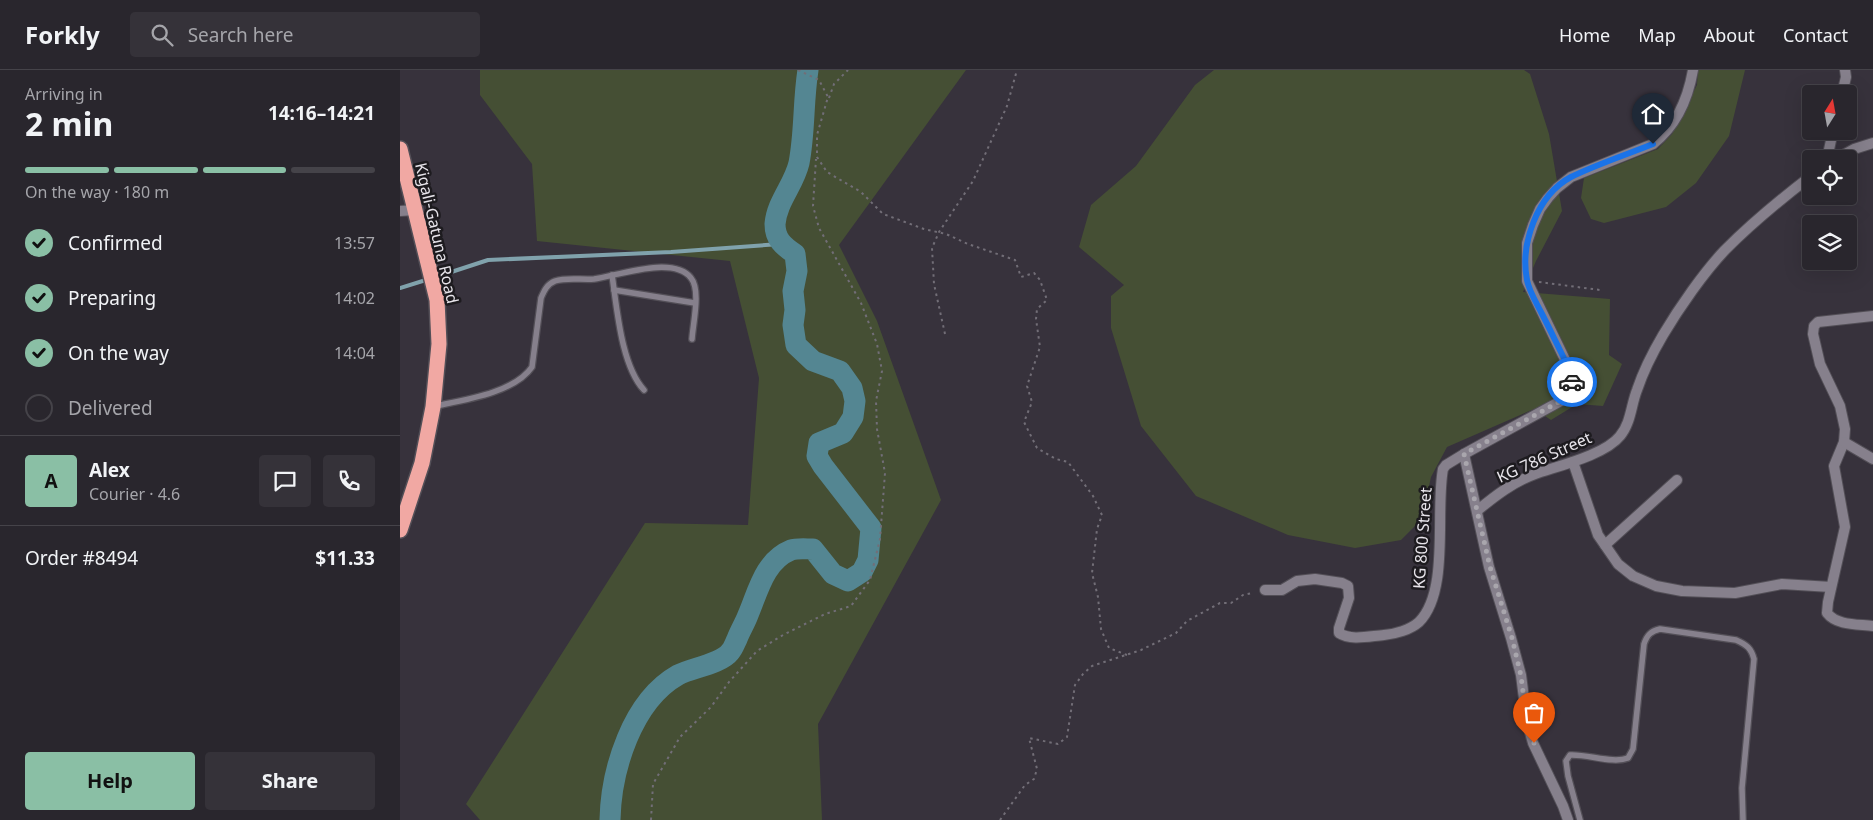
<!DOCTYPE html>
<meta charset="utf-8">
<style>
:root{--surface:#29262d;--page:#353239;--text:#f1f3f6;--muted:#a5a5aa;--line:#454349;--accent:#8abfa5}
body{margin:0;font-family:"Noto Sans",sans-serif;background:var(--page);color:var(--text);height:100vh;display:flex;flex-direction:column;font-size:19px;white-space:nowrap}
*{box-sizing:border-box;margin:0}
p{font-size:16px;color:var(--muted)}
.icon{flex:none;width:28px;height:28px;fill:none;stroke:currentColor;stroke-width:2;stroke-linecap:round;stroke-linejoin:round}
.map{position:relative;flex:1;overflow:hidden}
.panel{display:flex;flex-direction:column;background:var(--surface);width:400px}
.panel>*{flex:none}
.needle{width:32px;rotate:11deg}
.controls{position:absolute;left:1402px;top:15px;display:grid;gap:10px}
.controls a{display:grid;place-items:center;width:55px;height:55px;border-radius:5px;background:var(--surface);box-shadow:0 5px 20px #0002,0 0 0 1px var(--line);font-size:25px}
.pin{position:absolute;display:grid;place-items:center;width:42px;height:42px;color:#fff;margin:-51px -21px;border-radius:50% 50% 50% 0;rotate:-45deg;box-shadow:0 0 5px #0007}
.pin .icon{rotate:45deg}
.courier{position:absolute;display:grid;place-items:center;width:50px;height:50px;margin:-25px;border:4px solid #1a73e8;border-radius:50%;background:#fff;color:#222;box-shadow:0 1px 6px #0007}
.head em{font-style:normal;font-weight:700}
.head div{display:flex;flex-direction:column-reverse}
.head{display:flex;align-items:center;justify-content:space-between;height:85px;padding:0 25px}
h1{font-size:32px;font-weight:700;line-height:38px}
.bar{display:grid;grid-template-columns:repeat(4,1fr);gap:8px 5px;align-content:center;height:60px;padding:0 25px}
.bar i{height:6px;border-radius:4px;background:var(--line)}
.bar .selected{background:var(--accent)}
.bar p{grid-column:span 4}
.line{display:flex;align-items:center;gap:12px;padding:0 25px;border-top:1px solid var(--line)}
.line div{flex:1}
.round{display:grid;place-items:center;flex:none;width:52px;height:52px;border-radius:5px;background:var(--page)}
ol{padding:0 25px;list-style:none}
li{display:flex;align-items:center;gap:15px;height:55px}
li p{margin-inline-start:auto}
li .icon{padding:5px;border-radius:50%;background:var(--accent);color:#111;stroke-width:4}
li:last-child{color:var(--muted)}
li i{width:28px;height:28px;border:2px solid var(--line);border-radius:50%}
.action{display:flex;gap:10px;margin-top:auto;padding:10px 25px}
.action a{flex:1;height:58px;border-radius:5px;background:var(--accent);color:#111;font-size:20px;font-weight:700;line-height:58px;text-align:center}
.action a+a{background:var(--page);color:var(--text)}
header{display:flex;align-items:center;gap:30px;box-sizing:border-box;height:70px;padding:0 25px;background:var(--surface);border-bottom:1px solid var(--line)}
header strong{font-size:24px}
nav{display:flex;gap:28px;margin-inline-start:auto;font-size:18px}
.search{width:350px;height:45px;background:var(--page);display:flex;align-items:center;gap:12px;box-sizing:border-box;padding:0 18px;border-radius:5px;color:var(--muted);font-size:19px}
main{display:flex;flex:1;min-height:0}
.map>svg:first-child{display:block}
.green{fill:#454f34}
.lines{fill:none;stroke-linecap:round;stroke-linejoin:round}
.stream{stroke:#80a2ac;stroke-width:4}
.river{stroke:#548692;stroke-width:21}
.lane-casing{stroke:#534f57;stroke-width:8}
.street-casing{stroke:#534f57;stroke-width:12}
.highway-casing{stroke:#534f57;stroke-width:18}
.path{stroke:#726e77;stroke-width:2;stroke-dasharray:2.5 4;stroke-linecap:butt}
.lane{stroke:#86808c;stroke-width:5.5}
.street{stroke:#86808c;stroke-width:10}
.highway{stroke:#f1a8a3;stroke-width:15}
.done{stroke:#a9a6ad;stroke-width:5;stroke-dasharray:0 9}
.route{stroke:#1a73e8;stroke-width:6}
.labels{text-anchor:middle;stroke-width:5;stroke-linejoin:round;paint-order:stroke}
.street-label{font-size:16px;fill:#e7e4ea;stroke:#1d1b1f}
</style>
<header>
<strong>Forkly</strong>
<div class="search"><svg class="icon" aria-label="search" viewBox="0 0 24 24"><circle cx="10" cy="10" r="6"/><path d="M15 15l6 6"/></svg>Search here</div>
<nav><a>Home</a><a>Map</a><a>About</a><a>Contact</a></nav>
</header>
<main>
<section class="panel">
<div class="head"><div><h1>2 min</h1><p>Arriving in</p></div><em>14:16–14:21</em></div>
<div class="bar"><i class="selected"></i><i class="selected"></i><i class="selected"></i><i></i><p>On the way · 180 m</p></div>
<ol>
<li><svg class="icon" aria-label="check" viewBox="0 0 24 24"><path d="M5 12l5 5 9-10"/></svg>Confirmed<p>13:57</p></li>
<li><svg class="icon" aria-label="check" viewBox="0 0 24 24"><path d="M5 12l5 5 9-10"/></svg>Preparing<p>14:02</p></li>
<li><svg class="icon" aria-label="check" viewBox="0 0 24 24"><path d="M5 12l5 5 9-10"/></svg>On the way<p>14:04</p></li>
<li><i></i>Delivered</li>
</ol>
<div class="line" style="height:90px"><b class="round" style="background:var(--accent);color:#111">A</b><div><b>Alex</b><p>Courier · 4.6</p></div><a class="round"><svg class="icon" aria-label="chat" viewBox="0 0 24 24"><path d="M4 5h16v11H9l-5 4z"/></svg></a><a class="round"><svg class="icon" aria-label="phone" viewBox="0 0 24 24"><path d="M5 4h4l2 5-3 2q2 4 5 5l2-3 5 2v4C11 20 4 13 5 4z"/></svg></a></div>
<div class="line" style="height:65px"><div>Order #8494</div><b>$11.33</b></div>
<div class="action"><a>Help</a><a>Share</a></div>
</section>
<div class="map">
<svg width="1473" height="750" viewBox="0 0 1473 750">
<rect width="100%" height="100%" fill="#37323c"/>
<!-- green -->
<g class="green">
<path d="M80 0H566L439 175 477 251 541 430 418 654 422 750H80L66 734 245 453 348 455 359 308 330 191 137 171 132 94 80 25Z"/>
<path d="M814 0H1124L1130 4 1149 64 1162 141 1136 191 1123 222 1210 229 1209 285 1222 294 1203 336 1177 334 1151 350 1134 339 1047 377 1031 407 1022 449 1001 470 955 478 888 465 796 426 741 356 711 258V226L724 215 679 177 691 135 736 96 795 15Z"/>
<path d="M1298 0H1345L1329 66 1296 113 1266 137 1204 153 1191 149 1181 128 1184 108 1258 79 1272 64 1297 15Z"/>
</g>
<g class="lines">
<!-- stream -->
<g class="stream">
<path d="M36 207 88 190 271 182 380 174"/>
<path d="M0 218 29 209"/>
</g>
<!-- river -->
<path class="river" d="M210 750C211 700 232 631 278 605 291 598 321 594 330 582 333 579 335 573 337 569 340 561 345 553 348 545 358 522 364 491 391 480 397 478 406 479 413 479L433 504 448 511 462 502 468 490 471 458 423 396 417 386 419 373 443 363 453 347 455 331 452 318 440 301 413 291 396 275 393 255 395 240 393 221 397 201 395 184C383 176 375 169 375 154 377 131 394 115 399 93 405 62 403 31 408 0"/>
<defs>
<g id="lane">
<path d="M212 205C217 238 221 295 244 320"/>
<path d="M214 220 295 233"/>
<path d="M35 336C64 330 114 323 132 297L141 228C144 221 147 214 155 211 167 207 181 210 194 209 217 206 273 185 291 208 301 220 293 253 292 269"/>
<path d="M1180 750 1168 706 1166 691 1170 685C1188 684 1213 694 1228 688L1233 679 1244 574C1247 565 1251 561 1260 559L1336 570C1347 575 1351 578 1354 589L1342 718 1343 750"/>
</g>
<g id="street">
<path d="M1442 24 1446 7 1445 0"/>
<path d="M1427 89 1433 61"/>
<path d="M1436 89 1454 79 1473 73"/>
<path d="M0 141 15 140"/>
<path d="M1473 246 1418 252 1414 256 1413 264 1420 294 1440 336 1445 359 1444 372 1434 396 1445 457 1428 532 1427 543C1437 556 1459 554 1473 556"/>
<path d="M1444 372 1473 389"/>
<path d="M1064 384 1089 497 1111 568 1121 605 1127 652 1133 673 1163 736 1168 750"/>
<path d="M1173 392 1198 465 1218 494 1233 506 1256 516 1282 521 1335 523 1382 514 1431 517"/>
<path d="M1078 440C1095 426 1113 412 1135 404 1158 396 1205 385 1220 366 1231 353 1231 335 1237 320 1243 302 1253 282 1263 265 1279 238 1304 202 1325 180 1352 153 1381 129 1411 106"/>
<path d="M1205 475 1277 410"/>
<path d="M865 520H882L897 511 915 509 942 513 948 516 949 528 939 558V563C951 571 970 566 984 565 995 564 1010 560 1019 552 1050 521 1035 441 1043 399L1046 395 1064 384 1168 327 1172 317 1170 300 1127 211V173L1133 155 1140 139 1148 128 1157 118 1171 107 1253 74C1276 56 1288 29 1293 0"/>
</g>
<path id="highway" d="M0 79 37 230 39 274 33 337 22 393 0 460"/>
</defs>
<!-- lane casing -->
<use href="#lane" class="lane-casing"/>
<!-- street casing -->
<use href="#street" class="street-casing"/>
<!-- highway casing -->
<use href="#highway" class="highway-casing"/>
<!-- path -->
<g class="path">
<path d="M398 0 419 10 428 27 417 65V87L427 102 461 122 483 144 524 159 546 164 568 174 615 190 621 207 634 203 640 210 647 230 637 239 636 249 640 277 627 316 632 332 624 352 637 378 656 389 668 392 693 426 702 445 697 459 692 503 698 527 701 559 709 578 727 585"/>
<path d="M429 28 434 14 448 0"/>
<path d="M1139 212 1200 220"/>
<path d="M545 264 534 214 532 178 539 162 573 111 607 36 617 0"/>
<path d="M251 750 253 714 280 667 311 637 329 612 357 581 383 565 425 544 451 536 470 510 480 469 485 403 477 359 476 331 482 301 477 274 461 233 419 158 413 136 416 89"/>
<path d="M600 750 625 715 634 709 637 699 629 668 658 674 667 667 675 615 683 604 692 596 741 580 776 563 787 551 820 533H831L843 525 853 523"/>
</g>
<!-- lane -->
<use href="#lane" class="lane"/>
<!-- street -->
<use href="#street" class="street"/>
<!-- highway -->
<use href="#highway" class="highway"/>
</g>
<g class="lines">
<!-- done -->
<path class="done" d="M1134 673 1127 652 1121 606 1112 568 1090 497 1064 384 1168 327 1172 317V312"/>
<!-- route -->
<path class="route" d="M1172 312 1170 300C1160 281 1151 261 1141 242 1136 232 1129 221 1127 210 1120 174 1137 125 1171 107 1195 95 1228 84 1253 74"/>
</g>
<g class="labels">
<!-- street labels -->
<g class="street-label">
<text transform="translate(37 163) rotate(77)" y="6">Kigali-Gatuna Road</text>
<text transform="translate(1144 387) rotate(-24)" y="6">KG 786 Street</text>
<text transform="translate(1022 468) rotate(-86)" y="6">KG 800 Street</text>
</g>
</g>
</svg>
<div class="controls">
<a><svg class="needle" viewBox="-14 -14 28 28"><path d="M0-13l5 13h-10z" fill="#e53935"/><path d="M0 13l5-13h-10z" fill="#a5a5aa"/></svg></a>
<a><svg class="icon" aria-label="locate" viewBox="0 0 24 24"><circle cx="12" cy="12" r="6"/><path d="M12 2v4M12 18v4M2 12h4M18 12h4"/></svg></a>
<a><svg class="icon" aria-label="layers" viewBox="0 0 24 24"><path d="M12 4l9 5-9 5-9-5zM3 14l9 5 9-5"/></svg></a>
</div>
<div class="pin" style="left:1134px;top:673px;background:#ea580c"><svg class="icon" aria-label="bag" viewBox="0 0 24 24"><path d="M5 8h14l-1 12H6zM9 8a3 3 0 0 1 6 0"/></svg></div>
<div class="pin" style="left:1253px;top:74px;background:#1f2937"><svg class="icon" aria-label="home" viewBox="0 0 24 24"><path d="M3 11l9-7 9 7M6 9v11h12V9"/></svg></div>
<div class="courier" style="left:1172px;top:312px"><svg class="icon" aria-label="car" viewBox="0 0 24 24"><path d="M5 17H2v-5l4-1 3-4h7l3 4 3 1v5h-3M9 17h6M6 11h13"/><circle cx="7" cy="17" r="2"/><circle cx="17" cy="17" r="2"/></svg></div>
</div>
</main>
